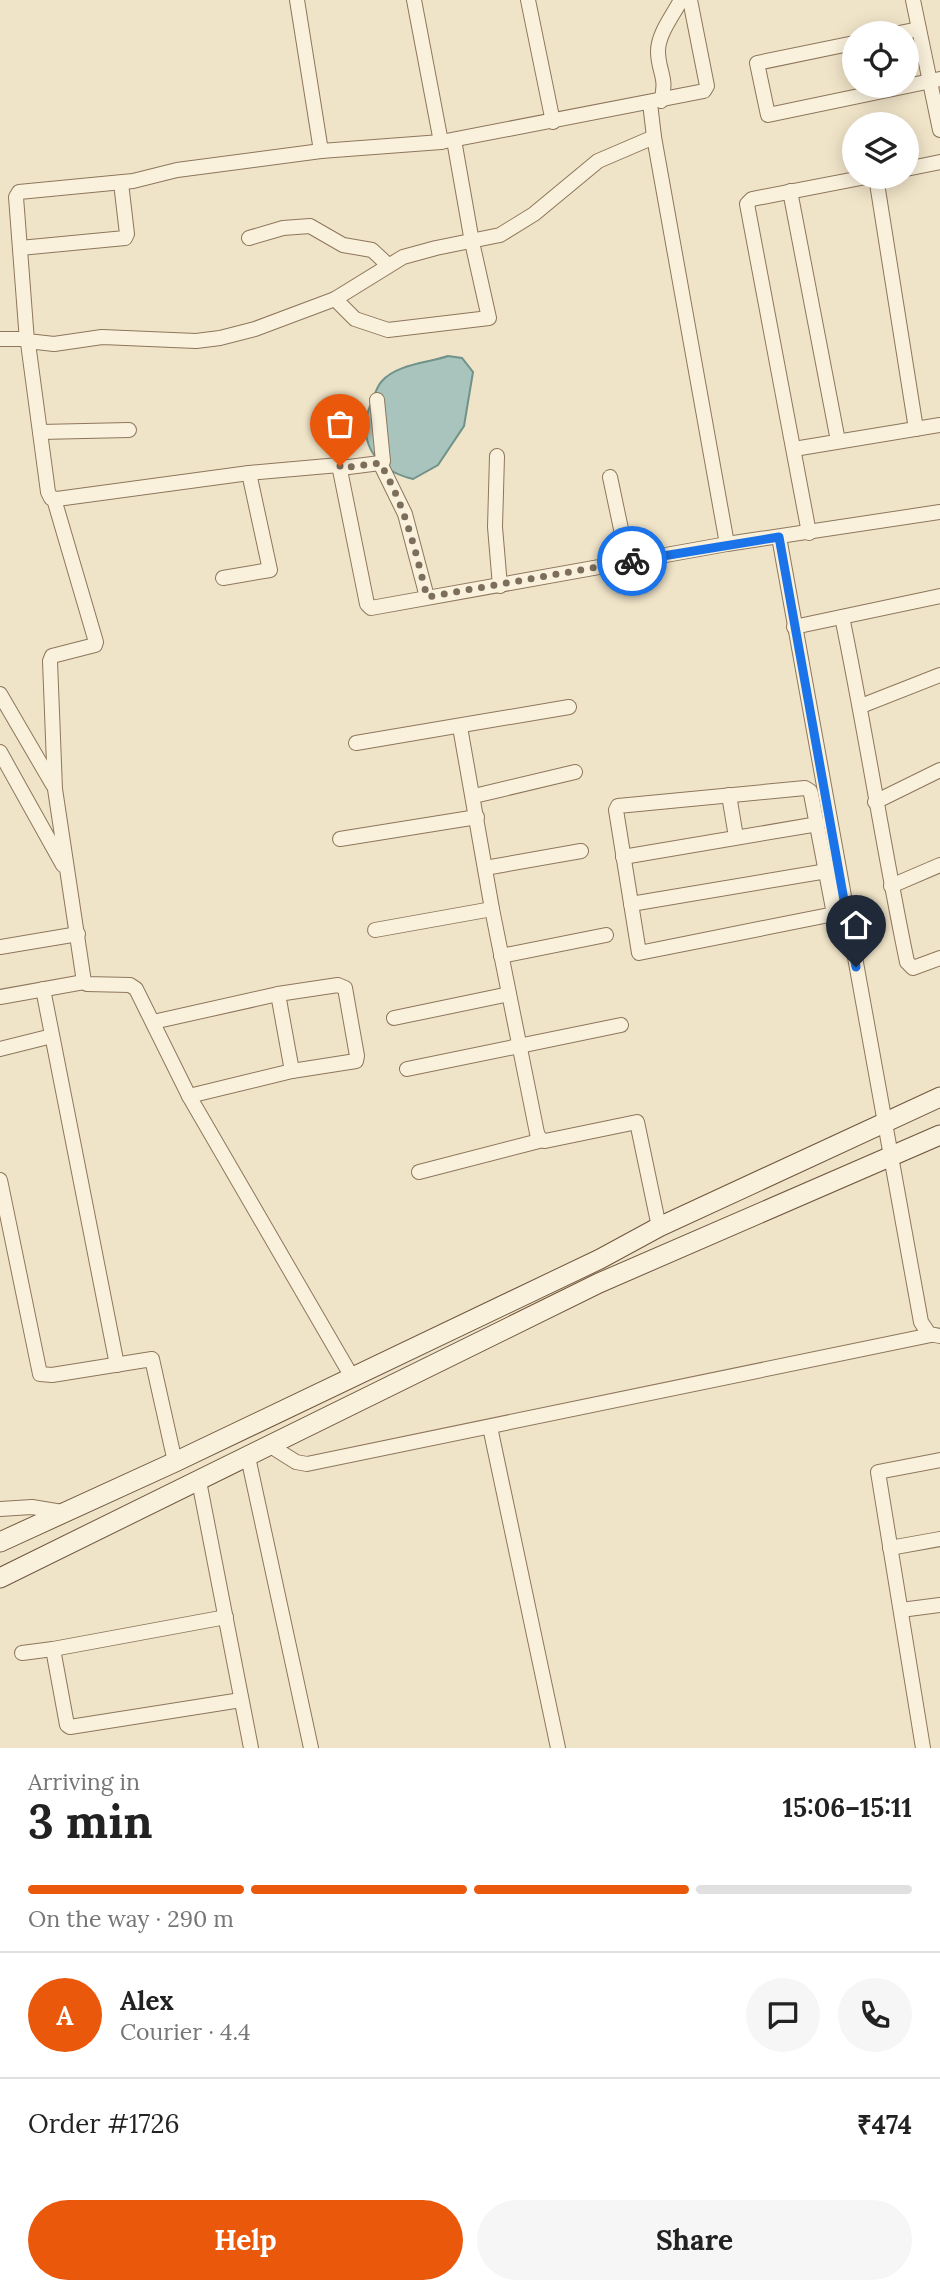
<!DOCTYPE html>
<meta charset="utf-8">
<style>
:root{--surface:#fff;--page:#f6f6f6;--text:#222;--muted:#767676;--line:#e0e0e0;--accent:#ea580c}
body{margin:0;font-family:Lora,serif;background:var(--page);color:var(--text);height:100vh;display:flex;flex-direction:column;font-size:26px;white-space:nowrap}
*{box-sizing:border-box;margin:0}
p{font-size:23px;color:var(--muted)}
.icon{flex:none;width:38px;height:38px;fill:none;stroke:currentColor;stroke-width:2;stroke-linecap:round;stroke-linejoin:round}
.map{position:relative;height:1748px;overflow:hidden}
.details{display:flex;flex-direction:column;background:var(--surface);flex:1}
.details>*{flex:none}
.tools{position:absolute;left:842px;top:21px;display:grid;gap:14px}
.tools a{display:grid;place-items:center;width:77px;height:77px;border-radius:50%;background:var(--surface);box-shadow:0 4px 18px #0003;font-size:35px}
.pin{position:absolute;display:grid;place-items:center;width:60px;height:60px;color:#fff;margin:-72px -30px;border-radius:50% 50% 50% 0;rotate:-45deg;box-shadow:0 0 7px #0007}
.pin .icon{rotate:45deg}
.courier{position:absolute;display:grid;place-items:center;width:70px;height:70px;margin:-35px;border:5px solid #1a73e8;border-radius:50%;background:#fff;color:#222;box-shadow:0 2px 9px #0007}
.headline em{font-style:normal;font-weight:800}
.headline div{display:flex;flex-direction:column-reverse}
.headline{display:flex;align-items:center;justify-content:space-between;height:119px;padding:0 28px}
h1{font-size:46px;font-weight:800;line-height:52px}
.bar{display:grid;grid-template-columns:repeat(4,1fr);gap:10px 7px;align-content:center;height:84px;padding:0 28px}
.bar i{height:9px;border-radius:5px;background:var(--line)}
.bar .active{background:var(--accent)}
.bar p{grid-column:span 4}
.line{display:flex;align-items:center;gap:18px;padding:0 28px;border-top:2px solid var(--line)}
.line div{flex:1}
.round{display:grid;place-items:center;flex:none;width:74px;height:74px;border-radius:37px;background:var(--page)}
.primary-button{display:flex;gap:14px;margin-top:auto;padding:14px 28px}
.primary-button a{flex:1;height:80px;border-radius:42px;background:var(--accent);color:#fff;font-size:28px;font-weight:800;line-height:80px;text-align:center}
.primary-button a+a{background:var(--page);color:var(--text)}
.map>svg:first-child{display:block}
.water{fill:#a9c4bc;stroke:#6f938a;stroke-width:2}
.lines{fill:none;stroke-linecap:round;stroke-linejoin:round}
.minor-casing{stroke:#8d765c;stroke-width:16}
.secondary-casing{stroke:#6f573f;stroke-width:21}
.minor{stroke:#faf1dc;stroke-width:14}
.secondary{stroke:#faf1dc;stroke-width:19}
.done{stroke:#7c6e5b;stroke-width:7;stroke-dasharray:0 12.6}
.route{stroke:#1a73e8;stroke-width:9}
</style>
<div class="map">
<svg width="940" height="1748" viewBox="0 0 940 1748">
<rect width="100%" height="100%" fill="#f0e4c8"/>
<!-- water -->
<path class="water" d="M448 356 462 358 473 372 464 426 438 465 413 479C374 470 355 439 372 401 375 394 377 386 382 381 397 364 428 363 448 356Z"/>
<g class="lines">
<defs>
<g id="minor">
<path d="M297 0 321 151"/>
<path d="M414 0 441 142"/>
<path d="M528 0 553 122"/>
<path d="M913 0 940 130"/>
<path d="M899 33 919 29"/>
<path d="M854 43 757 63 768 115 940 79"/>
<path d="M661 101C668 77 658 72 658 51 658 34 673 15 681 0"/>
<path d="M650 103 654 137 727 544"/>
<path d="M654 137 598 161 534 214 500 235 436 248 403 257 335 299 255 329 220 338 196 341 102 337 54 344 27 341 16 197 19 192 133 181 177 170 321 151 441 142 704 91 707 86 690 0"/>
<path d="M906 169 940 162"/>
<path d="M876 177 916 429"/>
<path d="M790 191 838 441"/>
<path d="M249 238 283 228 310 226 343 245 372 250 388 265"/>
<path d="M20 248 125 238 127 234 121 183"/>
<path d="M335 299 355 319 388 330 489 318 472 242 454 140"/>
<path d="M0 339H24L28 343 48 492 51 498 57 499 249 473 339 465 367 604 371 608 727 544 940 512"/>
<path d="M40 432 129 430"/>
<path d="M794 449 940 425"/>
<path d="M497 456 495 527 500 586"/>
<path d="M380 463 405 514 427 597"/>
<path d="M341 468 380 463 383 461 377 400"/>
<path d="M610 477 628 562"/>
<path d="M54 499 96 642 95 645 52 656 50 661 55 789 84 982 87 984 130 985 136 989 189 1096 352 1377"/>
<path d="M809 533 747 204 752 199 866 177"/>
<path d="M779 537 921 1322 929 1334 940 1336"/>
<path d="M223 578 270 570 249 473"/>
<path d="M842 617C866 732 883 847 907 962L913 968 940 958"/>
<path d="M794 627 940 596"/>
<path d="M0 694 53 785"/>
<path d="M861 706 940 675"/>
<path d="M460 727 492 909 537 1133 540 1139 545 1141 637 1122 659 1227"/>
<path d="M356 743 569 707"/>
<path d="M0 752 63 865"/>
<path d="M805 788 810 791 811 794 834 914 639 953 616 810 618 806Z"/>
<path d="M729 795 736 837"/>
<path d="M474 796 575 772"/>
<path d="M875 802 940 770"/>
<path d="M340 839 477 817"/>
<path d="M623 857 818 824"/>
<path d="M485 868 581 851"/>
<path d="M891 886 940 865"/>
<path d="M631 904 827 871"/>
<path d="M375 930 492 909"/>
<path d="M0 947 78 934"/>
<path d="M501 956 606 935"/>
<path d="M43 989 117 1365"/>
<path d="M278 994 292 1071"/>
<path d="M0 997 84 982"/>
<path d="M394 1018 509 994"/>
<path d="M153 1022 278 994 338 985 345 988 357 1056 356 1061 292 1071 189 1096"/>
<path d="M0 1049 52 1036"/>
<path d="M407 1069 621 1025"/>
<path d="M419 1172 543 1140"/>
<path d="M0 1180 40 1374 52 1375 152 1359 175 1462"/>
<path d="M490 1427 558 1748"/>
<path d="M269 1445 296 1462 307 1464 931 1335"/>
<path d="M248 1457 311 1748"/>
<path d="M199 1481 251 1748"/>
<path d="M0 1509 32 1507 62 1512"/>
<path d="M890 1548 940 1539"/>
<path d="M901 1610 940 1605"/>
<path d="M53 1649 67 1725 70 1727 241 1700"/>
<path d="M22 1653 53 1649 226 1617"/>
<path d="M923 1748 878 1472 940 1460"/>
</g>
<g id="secondary">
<path d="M0 1542 175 1462 600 1259 659 1227 940 1097"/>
<path d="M0 1578 599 1283 940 1135"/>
</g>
</defs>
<!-- minor casing -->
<use href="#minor" class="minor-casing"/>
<!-- secondary casing -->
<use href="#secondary" class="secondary-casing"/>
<!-- minor -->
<use href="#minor" class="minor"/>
<!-- secondary -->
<use href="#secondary" class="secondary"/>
</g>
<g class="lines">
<!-- done -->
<path class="done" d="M340 466 341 468 380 463C405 505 415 549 427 597L632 561"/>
<!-- route -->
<path class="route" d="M632 561 779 537 856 967"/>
</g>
</svg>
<div class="tools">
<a><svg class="icon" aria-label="locate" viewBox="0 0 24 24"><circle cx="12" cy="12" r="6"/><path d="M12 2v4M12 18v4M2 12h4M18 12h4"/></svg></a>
<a><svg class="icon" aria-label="layers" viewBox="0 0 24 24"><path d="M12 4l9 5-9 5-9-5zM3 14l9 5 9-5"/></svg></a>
</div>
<div class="pin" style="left:340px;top:466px;background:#ea580c"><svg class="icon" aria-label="bag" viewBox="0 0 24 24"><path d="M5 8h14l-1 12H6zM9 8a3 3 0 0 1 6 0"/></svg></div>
<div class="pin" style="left:856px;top:967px;background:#1f2937"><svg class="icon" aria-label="home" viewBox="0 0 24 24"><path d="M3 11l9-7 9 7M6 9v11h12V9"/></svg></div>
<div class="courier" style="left:632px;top:561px"><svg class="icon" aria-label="bike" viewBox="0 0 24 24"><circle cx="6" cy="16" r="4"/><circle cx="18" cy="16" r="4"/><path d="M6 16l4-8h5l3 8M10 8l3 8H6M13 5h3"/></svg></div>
</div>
<section class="details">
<div class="headline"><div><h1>3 min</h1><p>Arriving in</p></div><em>15:06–15:11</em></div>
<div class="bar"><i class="active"></i><i class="active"></i><i class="active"></i><i></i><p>On the way · 290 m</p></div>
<div class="line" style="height:126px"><b class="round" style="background:var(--accent);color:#fff">A</b><div><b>Alex</b><p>Courier · 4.4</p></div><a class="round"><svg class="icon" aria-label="chat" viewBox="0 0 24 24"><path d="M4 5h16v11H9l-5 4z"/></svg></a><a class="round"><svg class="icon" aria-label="phone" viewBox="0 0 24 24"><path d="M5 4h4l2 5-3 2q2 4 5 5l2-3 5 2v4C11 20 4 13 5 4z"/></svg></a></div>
<div class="line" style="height:91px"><div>Order #1726</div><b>₹474</b></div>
<div class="primary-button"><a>Help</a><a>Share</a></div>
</section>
